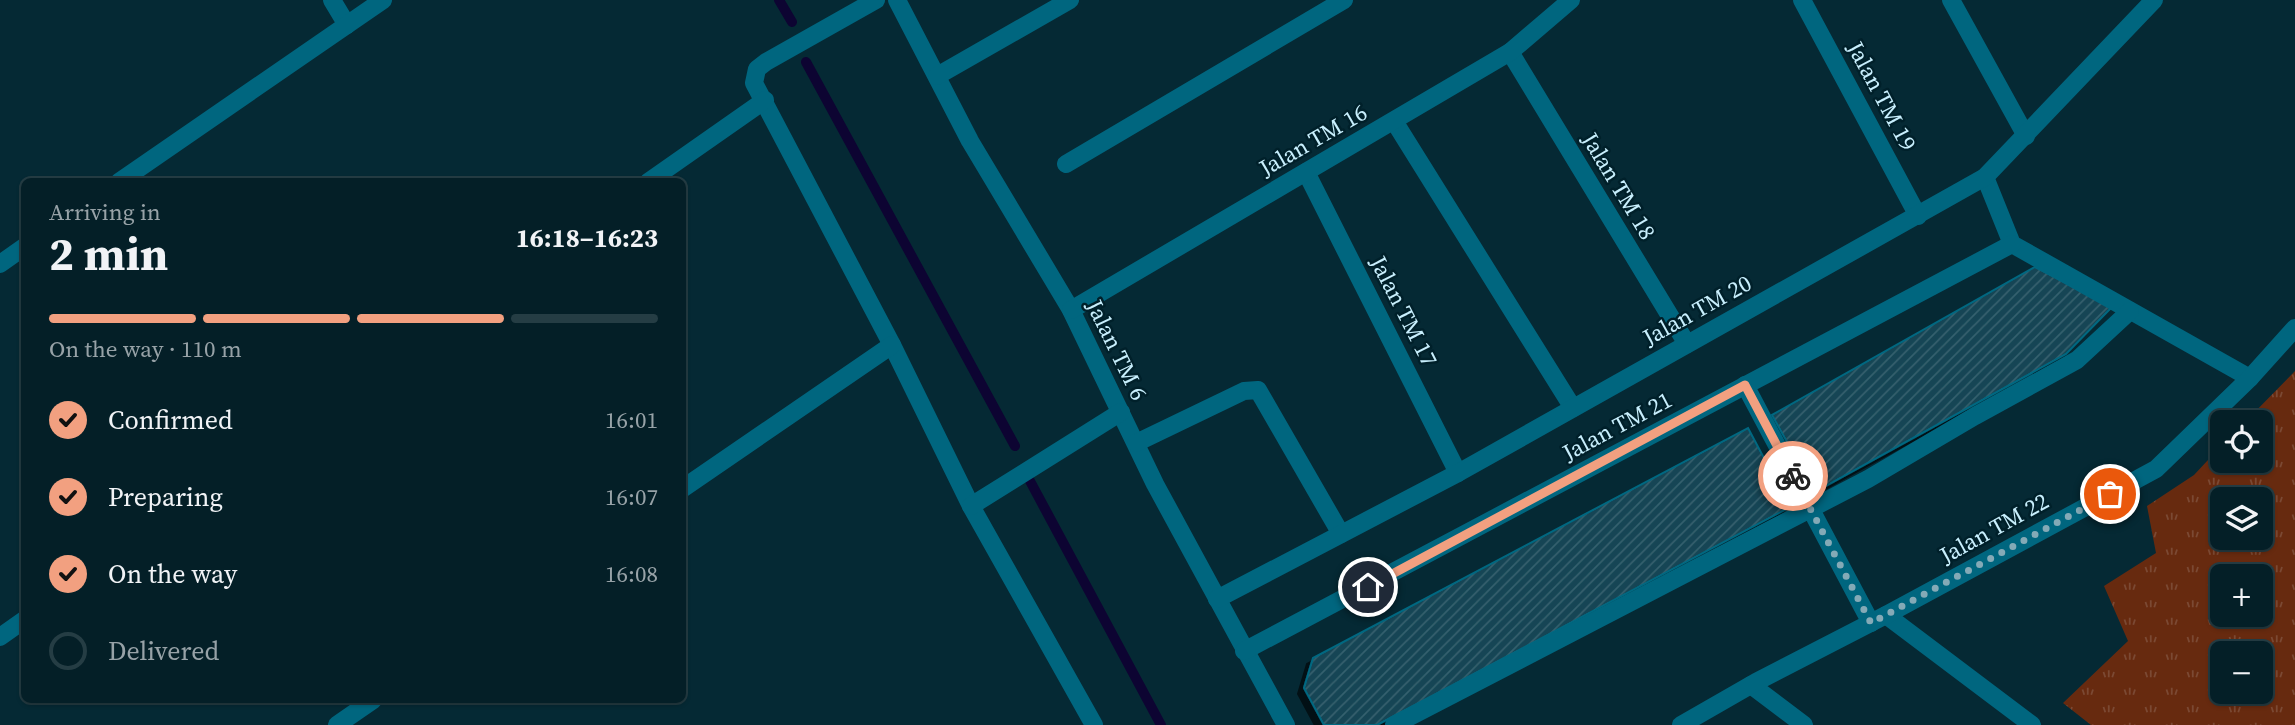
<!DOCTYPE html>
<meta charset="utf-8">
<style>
:root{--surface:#041f27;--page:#122c33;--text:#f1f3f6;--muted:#97a2a7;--line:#253d44;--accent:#f2a080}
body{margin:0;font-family:"Source Serif 4",serif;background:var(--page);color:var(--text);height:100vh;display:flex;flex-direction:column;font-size:26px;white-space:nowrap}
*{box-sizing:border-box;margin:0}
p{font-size:23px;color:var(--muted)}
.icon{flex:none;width:38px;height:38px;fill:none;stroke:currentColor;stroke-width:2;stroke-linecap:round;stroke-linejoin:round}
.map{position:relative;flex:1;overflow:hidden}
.panel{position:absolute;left:21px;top:178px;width:665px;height:525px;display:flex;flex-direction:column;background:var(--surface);border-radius:10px;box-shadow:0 2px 5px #0004,0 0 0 2px var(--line)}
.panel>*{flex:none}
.tools{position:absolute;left:2210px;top:410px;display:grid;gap:14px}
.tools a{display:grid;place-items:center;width:63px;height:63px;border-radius:10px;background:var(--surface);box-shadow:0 2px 5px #0004,0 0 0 2px var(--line);font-size:35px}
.pin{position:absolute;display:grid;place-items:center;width:60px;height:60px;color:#fff;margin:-30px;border:4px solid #fff;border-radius:50%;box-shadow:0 2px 7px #0007}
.courier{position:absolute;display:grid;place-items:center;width:70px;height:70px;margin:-35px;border:5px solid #f2a080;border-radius:50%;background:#fff;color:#222;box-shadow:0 2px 9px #0007}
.summary em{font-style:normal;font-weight:700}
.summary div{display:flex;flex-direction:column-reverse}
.summary{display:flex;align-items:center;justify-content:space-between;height:119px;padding:0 28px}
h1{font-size:46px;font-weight:700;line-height:52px}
.bar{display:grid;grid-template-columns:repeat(4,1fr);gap:10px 7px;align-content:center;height:84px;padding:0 28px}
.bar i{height:9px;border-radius:5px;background:var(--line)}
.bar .active{background:var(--accent)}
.bar p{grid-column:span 4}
ol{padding:0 28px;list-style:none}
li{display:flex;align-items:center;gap:21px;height:77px}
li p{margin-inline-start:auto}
li .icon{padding:7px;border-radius:50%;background:var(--accent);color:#111;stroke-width:4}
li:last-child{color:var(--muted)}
li i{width:38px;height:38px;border:4px solid var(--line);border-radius:50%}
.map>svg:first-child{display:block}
.park{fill:url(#park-tufts);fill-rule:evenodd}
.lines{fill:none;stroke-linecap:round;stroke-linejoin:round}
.stream{stroke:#0d0432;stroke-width:10}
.building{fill:url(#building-hatch);stroke:#046881;stroke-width:2;filter:url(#shadow)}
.minor{stroke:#00667f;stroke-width:18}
.done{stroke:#84aab7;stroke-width:7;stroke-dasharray:0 12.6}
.route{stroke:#f2a080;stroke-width:9}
.labels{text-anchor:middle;stroke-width:5;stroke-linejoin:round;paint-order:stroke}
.street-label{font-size:23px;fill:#c8effd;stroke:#00202a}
</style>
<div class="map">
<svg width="2295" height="725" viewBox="0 0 2295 725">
<defs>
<pattern id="park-tufts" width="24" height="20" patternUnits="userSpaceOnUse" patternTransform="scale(1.75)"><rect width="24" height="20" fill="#672a0f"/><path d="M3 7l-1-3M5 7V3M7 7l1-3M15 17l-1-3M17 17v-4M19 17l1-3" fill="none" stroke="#7b4933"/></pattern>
<pattern id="building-hatch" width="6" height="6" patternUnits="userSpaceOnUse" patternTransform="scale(1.75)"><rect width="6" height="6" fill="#144554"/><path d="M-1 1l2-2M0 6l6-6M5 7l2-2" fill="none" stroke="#35606e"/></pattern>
<filter id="shadow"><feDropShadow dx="-6" dy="6" stdDeviation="0" flood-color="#0009"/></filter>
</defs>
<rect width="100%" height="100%" fill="#052934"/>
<!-- park -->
<path class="park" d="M2295 371V725H2091L2063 703 2128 641 2104 586 2156 553 2147 506 2194 475 2222 445V460H2261V422H2245ZM2222 499H2261V537H2222ZM2222 576H2261V614H2222ZM2222 653H2261V691H2222Z"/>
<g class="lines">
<!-- stream -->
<g class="stream">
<path d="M779 0 792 22"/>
<path d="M806 62 1015 446"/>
<path d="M1030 481 1161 725"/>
</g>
</g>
<!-- building -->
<g class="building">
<path d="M2035 267 2112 307 2066 354 1815 492 1772 415Z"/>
<path d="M1748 428 1790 507 1377 725H1324L1304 688 1313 658Z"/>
</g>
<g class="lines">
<!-- minor -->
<g class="minor">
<path d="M332 0 347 25"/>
<path d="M876 0 766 62 757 69 754 83 892 345 971 506 1094 725"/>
<path d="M897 0 970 141 1071 310 1155 484 1286 725"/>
<path d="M1802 0 1918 216"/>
<path d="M1951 0 2026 136"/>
<path d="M1510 52 1687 344"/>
<path d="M937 76 1070 0"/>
<path d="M1394 121 1573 408"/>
<path d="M1066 164 1344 0"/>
<path d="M1306 172 1458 473"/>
<path d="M1985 177 2012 244 2250 378"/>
<path d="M119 182 383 0"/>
<path d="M648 182 765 100"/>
<path d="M0 264 24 247"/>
<path d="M1071 310 1510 52 1571 0"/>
<path d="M1745 385 1871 623"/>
<path d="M1136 443 1244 391 1258 390 1341 534"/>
<path d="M682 489 892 345"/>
<path d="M971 506 1121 412"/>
<path d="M1217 599 1458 473 1985 177 2154 0"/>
<path d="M1886 615 2032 725"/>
<path d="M0 637 24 620"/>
<path d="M1244 651 2012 244"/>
<path d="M1751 685 1804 725"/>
<path d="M337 725 373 700"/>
<path d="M1394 725 1868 479 1975 416 2077 360 2130 311"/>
<path d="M1681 725 1756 682 1886 615 2156 469 2250 378 2295 328"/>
</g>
</g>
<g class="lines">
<!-- done -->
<path class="done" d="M1793 476 1871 623 2110 494"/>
<!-- route -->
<path class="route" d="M1368 587 1745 385 1793 476"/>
</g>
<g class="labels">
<!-- street labels -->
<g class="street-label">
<text transform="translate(1882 96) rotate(62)" y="8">Jalan TM 19</text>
<text transform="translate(1313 140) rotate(-30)" y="8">Jalan TM 16</text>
<text transform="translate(1619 186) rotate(59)" y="8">Jalan TM 18</text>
<text transform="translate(1697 310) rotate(-29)" y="8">Jalan TM 20</text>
<text transform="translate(1404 311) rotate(63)" y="8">Jalan TM 17</text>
<text transform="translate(1117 350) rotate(64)" y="8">Jalan TM 6</text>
<text transform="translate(1617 426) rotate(-28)" y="8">Jalan TM 21</text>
<text transform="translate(1994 528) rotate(-29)" y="8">Jalan TM 22</text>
</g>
</g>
</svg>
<div class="tools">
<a><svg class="icon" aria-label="locate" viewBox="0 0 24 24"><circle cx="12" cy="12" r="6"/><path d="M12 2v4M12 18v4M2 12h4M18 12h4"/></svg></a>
<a><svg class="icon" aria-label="layers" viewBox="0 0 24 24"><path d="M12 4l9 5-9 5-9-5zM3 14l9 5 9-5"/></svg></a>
<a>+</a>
<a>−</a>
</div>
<div class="pin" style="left:2110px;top:494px;background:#ea580c"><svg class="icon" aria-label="bag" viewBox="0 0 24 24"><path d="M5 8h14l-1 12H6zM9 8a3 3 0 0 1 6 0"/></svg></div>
<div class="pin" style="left:1368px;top:587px;background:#1f2937"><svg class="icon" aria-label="home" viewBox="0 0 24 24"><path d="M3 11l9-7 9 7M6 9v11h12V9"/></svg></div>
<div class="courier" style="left:1793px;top:476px"><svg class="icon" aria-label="bike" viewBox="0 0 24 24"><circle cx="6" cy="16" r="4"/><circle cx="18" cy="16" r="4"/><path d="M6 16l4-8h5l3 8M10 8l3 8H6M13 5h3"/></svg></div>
<section class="panel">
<div class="summary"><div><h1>2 min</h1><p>Arriving in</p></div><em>16:18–16:23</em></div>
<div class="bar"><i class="active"></i><i class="active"></i><i class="active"></i><i></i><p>On the way · 110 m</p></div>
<ol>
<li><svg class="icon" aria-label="check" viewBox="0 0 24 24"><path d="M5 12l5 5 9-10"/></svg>Confirmed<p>16:01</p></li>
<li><svg class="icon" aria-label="check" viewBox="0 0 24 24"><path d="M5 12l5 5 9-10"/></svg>Preparing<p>16:07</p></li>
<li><svg class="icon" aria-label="check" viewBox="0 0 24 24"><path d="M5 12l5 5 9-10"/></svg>On the way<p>16:08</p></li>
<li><i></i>Delivered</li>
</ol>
</section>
</div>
